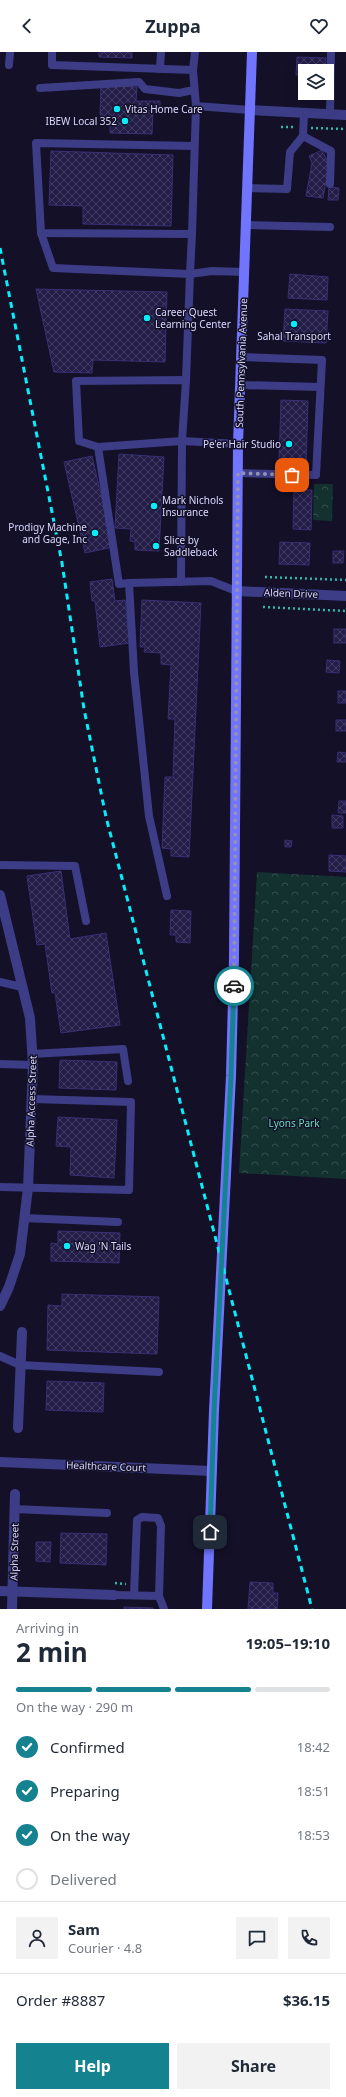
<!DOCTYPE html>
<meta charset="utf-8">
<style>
:root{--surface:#fff;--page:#f2f2f3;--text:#1f2937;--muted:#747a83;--line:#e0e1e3;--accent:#14828f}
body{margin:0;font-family:"Noto Sans",sans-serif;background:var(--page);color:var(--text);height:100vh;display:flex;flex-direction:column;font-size:15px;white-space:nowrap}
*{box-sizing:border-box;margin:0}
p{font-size:13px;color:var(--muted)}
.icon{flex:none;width:22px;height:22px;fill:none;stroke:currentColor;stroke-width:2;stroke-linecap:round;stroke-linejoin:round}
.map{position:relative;height:1557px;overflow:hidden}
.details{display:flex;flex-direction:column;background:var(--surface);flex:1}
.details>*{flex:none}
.controls{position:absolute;left:298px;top:12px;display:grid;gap:8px}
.controls a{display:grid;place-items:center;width:36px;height:36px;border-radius:0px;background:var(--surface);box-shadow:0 4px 16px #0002;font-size:20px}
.pin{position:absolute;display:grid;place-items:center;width:34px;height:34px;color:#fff;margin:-17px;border-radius:8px;box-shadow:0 2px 6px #0006}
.courier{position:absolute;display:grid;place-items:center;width:40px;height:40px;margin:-20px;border:3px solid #14828f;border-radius:50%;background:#fff;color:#222;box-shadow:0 1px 5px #0007}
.summary em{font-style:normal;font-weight:700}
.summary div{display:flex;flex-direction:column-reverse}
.summary{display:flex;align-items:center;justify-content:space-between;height:68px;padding:0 16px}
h1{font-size:26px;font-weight:700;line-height:30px}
.bar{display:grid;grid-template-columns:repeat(4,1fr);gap:6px 4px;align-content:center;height:48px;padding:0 16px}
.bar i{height:5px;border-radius:3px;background:var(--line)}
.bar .active{background:var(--accent)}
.bar p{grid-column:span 4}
.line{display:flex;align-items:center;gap:10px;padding:0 16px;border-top:1px solid var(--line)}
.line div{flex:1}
.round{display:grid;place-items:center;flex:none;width:42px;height:42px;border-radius:0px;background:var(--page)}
ol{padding:0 16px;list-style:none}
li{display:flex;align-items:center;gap:12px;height:44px}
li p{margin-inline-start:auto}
li .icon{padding:4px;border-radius:50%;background:var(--accent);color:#fff;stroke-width:4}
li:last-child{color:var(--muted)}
li i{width:22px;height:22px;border:2px solid var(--line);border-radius:50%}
.button{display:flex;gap:8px;margin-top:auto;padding:8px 16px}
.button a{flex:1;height:46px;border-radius:0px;background:var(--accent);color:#fff;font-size:16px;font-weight:700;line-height:46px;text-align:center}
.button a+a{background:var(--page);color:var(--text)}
header{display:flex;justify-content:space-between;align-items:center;height:52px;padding:0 16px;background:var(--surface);font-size:18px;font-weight:700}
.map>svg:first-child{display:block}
.forest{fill:url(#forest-crowns)}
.building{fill:url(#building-cross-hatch);stroke:#392f74}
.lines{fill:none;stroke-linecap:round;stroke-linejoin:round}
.path{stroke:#32b8aa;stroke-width:2.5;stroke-dasharray:2 3;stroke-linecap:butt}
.service{stroke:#3c3d86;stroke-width:8}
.minor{stroke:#3c3d86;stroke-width:10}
.secondary{stroke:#7174fc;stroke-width:10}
.rail{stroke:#07eefa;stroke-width:3;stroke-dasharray:6 5;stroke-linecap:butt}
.done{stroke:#9492b3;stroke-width:4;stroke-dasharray:0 7.2}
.route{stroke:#14828f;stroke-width:5}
.poi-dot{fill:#07eefa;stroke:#131028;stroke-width:1.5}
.labels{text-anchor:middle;stroke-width:3;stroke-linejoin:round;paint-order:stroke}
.poi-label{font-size:10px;fill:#dad8fe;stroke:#131028;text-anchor:start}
.street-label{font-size:10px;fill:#dad8fe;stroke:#131028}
.park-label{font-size:10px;fill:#64deba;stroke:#131028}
</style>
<header><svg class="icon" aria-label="back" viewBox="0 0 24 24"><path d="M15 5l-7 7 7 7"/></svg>Zuppa<svg class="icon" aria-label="heart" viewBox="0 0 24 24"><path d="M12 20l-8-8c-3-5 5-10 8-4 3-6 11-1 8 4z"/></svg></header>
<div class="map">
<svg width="346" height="1557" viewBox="0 0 346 1557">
<defs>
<pattern id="forest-crowns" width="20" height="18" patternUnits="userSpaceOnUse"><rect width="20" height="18" fill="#13322f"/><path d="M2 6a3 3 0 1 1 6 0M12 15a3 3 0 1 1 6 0" fill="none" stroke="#354f4e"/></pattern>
<pattern id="building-cross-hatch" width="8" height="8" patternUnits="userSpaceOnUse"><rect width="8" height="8" fill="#231d48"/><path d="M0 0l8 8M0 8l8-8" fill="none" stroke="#423d63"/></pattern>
</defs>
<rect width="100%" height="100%" fill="#131028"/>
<!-- forest -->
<g class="forest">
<path d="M314 432H333L332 469 313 468Z"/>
<path d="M257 820 346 825V1127L239 1121Z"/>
</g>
<!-- building -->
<g class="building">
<path d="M99 0H132V6L99 5Z"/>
<path d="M297 5 326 6 325 19H305V23H296Z"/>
<path d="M101 34 137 35 136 49H160V58H153L152 82 110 81V71H103V64L100 63Z"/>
<path d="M322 98 329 113 323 146 306 144 312 111 309 104Z"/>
<path d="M51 99 173 103 171 174 83 172V154L49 153Z"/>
<path d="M329 135 339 136 338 148H328Z"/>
<path d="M290 222 328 225 327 248 288 246Z"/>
<path d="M36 237 167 240 165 310 93 308 92 321 54 320Z"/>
<path d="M285 257 328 259 326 291 283 289Z"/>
<path d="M281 348 308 349 306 412 279 411Z"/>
<path d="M119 402 164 405 159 499 135 498V490L130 489 131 477 115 476Z"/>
<path d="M92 404 113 495 85 501 64 410Z"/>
<path d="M294 438H312L311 478 293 477Z"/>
<path d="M280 490 310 491 309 513 279 512Z"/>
<path d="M333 499H344L343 511H333Z"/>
<path d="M112 527 115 549 125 548 130 591 100 595 95 549H92L90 530Z"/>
<path d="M142 548 201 551 189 805 171 804V797L162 796 165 725H173L175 667H168L171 613 161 612V601L144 600 145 595H140Z"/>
<rect x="334" y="577" width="12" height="14"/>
<path d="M327 608 340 609 339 621 326 620Z"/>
<rect x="338" y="639" width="8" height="12"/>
<rect x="336" y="668" width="10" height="11"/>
<path d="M338 700 346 701V710H337Z"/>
<path d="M339 749H346V761H338Z"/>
<path d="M332 763 343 764V776H332Z"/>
<path d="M285 788 292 789 291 795H285Z"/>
<path d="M329 803 346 804V820L329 819Z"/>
<path d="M61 819 70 887 106 881 120 973 61 981 55 941H52L45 892 37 893 27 824Z"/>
<path d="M171 858 191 859 190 891 176 890V883H170Z"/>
<path d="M60 1008 117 1010 116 1038 59 1036Z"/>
<path d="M58 1065 117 1068 114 1126 70 1123 71 1095 56 1094Z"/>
<path d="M58 1179 120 1181 119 1211 51 1209V1191L58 1192Z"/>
<path d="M62 1242 159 1245 157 1302 47 1298 48 1253 62 1254Z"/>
<path d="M47 1329 104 1331 103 1360 46 1358Z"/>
<path d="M61 1481 107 1482 106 1513 60 1511Z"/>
<path d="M36 1490H51L50 1510 36 1509Z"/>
<path d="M250 1530 273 1531V1541H278L277 1557H248Z"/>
<path d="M124 1555 153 1556V1557H124Z"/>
</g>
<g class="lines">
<!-- path -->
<g class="path">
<path d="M281 75H295"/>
<path d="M311 76 346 77"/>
<path d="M265 525 346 528"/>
<path d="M263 555 346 559"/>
<path d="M115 1531 126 1532"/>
</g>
<!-- service -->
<g class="service">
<path d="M52 0V13L193 18 196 54 250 58"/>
<path d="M9 13 10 0"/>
<path d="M160 17 161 0"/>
<path d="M193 18 195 0"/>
<path d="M40 36 139 30 145 37 179 41 194 38"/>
<path d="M304 61 303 84 331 99 330 132"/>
<path d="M330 62 331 0"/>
<path d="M194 94 36 91 41 181 192 182 196 54"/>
<path d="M247 136 287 137 290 100 303 84"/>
<path d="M246 173 330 175"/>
<path d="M41 181 53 216 190 222 186 328"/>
<path d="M192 182 190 222 212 219 244 220"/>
<path d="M240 333 320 335"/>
<path d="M98 395 79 389 76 329 186 328 182 389 98 395 119 532 129 531"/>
<path d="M238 421 316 423 322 308 241 305"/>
<path d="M181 530 182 389 238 392"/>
<path d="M0 813 75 814 86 869"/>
<path d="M167 844 149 764 134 620 129 531 211 529 236 539"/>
<path d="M0 930 22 935"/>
<path d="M32 1002 123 997 128 1029"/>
<path d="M0 1012 33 1013"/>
<path d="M0 1135 129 1138 131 1050 32 1047"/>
<path d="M24 1166 118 1170"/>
<path d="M0 1304 20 1313 159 1320"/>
<path d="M14 1457 107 1461"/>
<path d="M114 1543 159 1544"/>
<path d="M134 1543 137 1468 142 1465 158 1466 161 1474 159 1544 164 1557"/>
</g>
<!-- minor -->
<g class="minor">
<path d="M250 58 346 63"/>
<path d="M236 539 346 544"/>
<path d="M0 843 30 966 33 1013 28 1136 20 1202 9 1235 0 1254"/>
<path d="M18 1376 22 1280"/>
<path d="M0 1410 212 1419"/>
<path d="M0 1539 114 1543"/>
<path d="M12 1557 15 1442"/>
</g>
<!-- secondary -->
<path class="secondary" d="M207 1557 214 1359 231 1024 234 906 238 392 252 0"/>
<!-- rail -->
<path class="rail" d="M0 196 62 511 84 657 106 765 312 1557"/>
</g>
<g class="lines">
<!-- done -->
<path class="done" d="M234 934 238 421 292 423"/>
<!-- route -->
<path class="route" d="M210 1480 214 1359 231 1024 234 934"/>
</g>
<!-- markers -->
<g class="poi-dot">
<circle cx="117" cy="57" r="4"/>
<circle cx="125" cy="69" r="4"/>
<circle cx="147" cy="266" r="4"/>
<circle cx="294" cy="272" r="4"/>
<circle cx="289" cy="392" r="4"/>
<circle cx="154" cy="454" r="4"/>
<circle cx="95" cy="481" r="4"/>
<circle cx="156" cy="494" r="4"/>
<circle cx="67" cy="1194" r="4"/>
</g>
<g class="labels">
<!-- poi labels -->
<g class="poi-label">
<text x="125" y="61">Vitas Home Care</text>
<text x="117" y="73" text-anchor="end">IBEW Local 352</text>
<text x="155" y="264">Career Quest<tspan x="155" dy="12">Learning Center</tspan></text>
<text x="294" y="288" text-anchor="middle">Sahal Transport</text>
<text x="281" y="396" text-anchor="end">Pe'er Hair Studio</text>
<text x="162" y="452">Mark Nichols<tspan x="162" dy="12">Insurance</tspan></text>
<text x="87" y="479" text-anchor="end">Prodigy Machine<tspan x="87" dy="12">and Gage, Inc</tspan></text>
<text x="164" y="492">Slice by<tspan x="164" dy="12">Saddleback</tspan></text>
<text x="75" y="1198">Wag 'N Tails</text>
</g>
<!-- street labels -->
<g class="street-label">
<text transform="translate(241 311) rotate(-88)" y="4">South Pennsylvania Avenue</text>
<text transform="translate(291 541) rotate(2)" y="4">Alden Drive</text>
<text transform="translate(31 1049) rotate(-88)" y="4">Alpha Access Street</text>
<text transform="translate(106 1414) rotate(2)" y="4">Healthcare Court</text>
<text transform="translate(14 1500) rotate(-89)" y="4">Alpha Street</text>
</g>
<!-- park labels -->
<g class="park-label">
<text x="294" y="1075">Lyons Park</text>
</g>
</g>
</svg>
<div class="controls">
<a><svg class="icon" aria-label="layers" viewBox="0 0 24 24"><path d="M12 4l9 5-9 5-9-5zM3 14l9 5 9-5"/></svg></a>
</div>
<div class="pin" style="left:292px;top:423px;background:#ea580c"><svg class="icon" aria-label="bag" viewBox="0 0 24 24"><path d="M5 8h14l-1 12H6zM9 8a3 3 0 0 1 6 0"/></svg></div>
<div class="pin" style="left:210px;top:1480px;background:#1f2937"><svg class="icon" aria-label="home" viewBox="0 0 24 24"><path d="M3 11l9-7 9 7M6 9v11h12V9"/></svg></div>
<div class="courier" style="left:234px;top:934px"><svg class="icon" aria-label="car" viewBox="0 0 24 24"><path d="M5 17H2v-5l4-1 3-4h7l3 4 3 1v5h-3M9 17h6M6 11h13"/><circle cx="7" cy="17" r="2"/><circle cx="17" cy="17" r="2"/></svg></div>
</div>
<section class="details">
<div class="summary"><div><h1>2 min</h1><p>Arriving in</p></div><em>19:05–19:10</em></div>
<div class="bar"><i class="active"></i><i class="active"></i><i class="active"></i><i></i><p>On the way · 290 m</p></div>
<ol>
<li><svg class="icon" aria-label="check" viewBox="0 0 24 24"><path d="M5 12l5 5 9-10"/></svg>Confirmed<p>18:42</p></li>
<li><svg class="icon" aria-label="check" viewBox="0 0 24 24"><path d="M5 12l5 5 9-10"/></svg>Preparing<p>18:51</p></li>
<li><svg class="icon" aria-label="check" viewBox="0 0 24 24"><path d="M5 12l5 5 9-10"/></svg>On the way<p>18:53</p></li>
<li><i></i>Delivered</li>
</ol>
<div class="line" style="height:72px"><a class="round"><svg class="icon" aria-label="person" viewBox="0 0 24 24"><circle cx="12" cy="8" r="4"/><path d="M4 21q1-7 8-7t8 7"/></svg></a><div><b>Sam</b><p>Courier · 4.8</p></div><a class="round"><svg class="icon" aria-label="chat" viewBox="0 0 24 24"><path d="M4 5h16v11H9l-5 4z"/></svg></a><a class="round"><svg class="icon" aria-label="phone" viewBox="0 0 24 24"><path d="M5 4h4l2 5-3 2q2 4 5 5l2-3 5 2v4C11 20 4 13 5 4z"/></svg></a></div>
<div class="line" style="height:52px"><div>Order #8887</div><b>$36.15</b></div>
<div class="button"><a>Help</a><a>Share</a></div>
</section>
